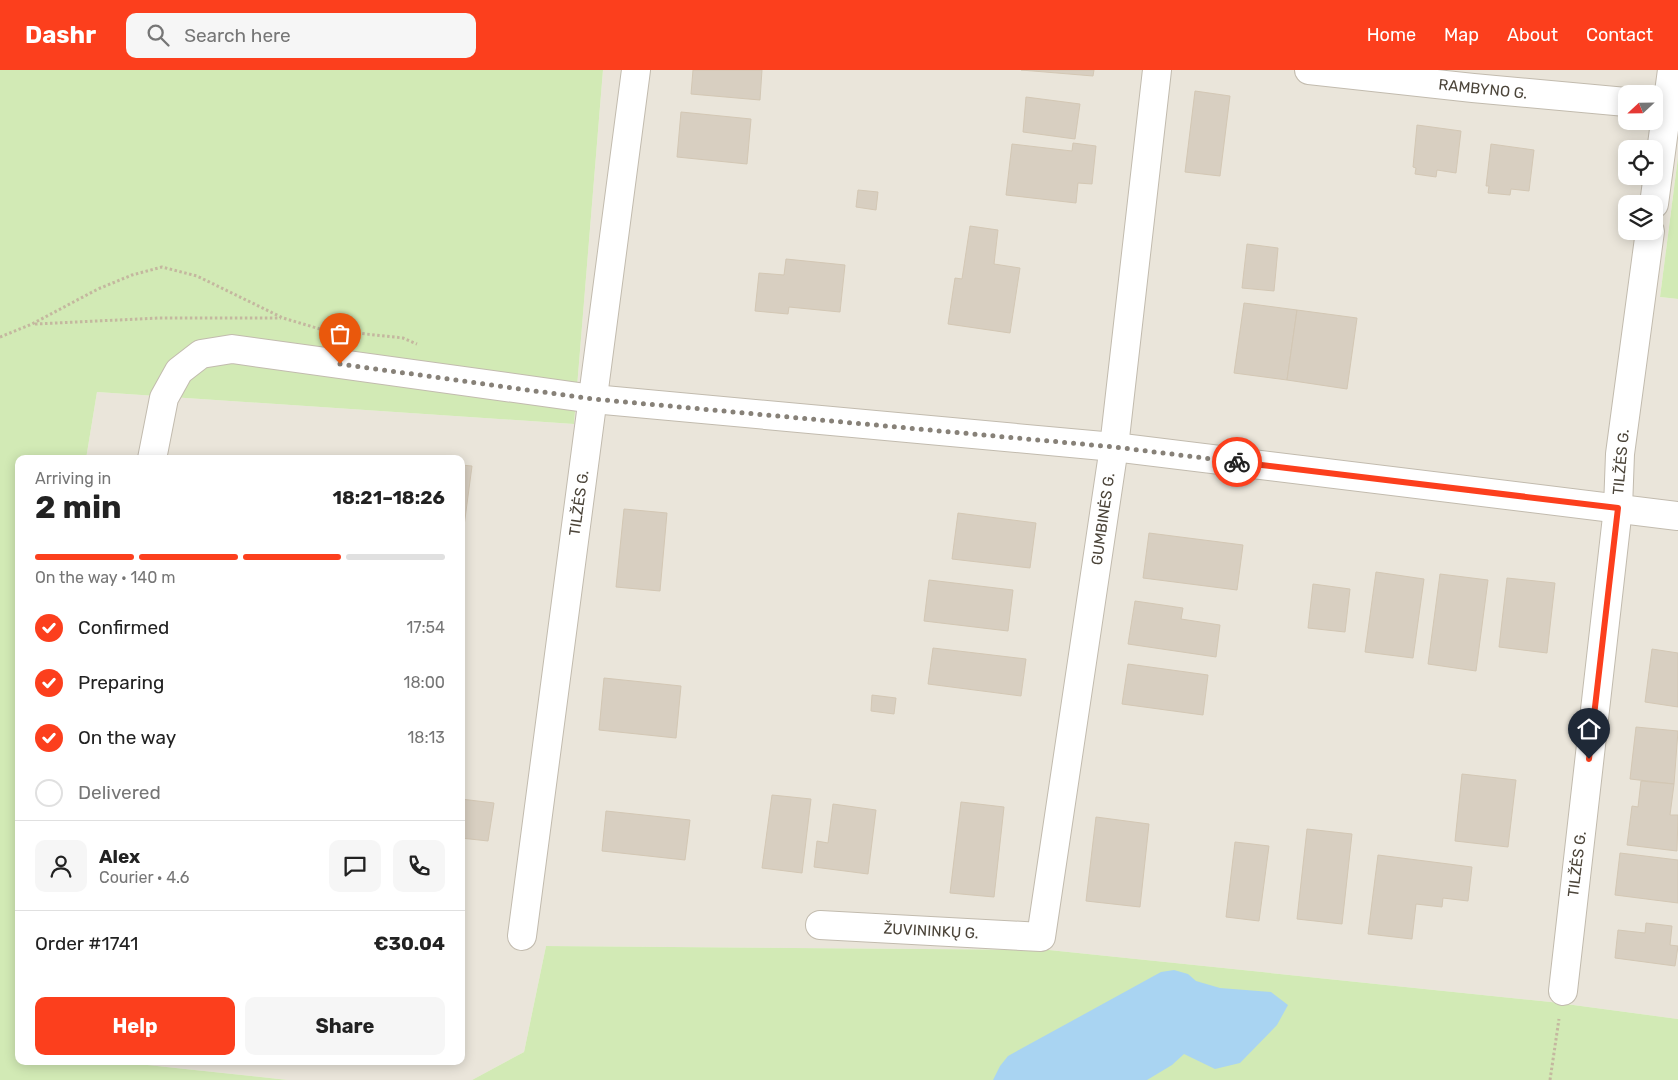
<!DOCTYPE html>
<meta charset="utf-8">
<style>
:root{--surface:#fff;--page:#f6f6f6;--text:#222;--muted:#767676;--line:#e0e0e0;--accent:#fc3f1d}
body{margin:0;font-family:Rubik,sans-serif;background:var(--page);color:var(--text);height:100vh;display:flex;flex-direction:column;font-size:19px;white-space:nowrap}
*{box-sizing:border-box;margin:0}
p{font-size:16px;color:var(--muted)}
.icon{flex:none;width:28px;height:28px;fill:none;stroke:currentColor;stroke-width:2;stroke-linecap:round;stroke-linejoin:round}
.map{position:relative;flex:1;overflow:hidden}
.details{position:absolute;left:15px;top:385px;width:450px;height:610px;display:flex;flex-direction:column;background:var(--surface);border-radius:10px;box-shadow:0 2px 12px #0003}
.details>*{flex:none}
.needle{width:32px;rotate:248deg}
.buttons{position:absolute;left:1618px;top:15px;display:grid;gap:10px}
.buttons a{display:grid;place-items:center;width:45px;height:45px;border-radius:10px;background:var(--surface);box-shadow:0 2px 12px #0003;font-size:25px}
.pin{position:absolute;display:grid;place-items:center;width:42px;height:42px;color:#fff;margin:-51px -21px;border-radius:50% 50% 50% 0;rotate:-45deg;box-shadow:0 0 5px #0007}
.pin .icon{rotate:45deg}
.courier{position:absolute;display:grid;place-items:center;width:50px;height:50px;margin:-25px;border:4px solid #fc3f1d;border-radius:50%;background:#fff;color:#222;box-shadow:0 1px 6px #0007}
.summary em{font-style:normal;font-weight:700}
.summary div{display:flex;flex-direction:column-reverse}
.summary{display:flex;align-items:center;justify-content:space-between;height:85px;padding:0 20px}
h1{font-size:32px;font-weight:700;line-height:38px}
.bar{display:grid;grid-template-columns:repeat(4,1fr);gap:8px 5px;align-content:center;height:60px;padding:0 20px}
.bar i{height:6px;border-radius:4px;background:var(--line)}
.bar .on{background:var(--accent)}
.bar p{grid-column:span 4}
.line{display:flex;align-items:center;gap:12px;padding:0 20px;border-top:1px solid var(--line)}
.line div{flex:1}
.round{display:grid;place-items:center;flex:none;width:52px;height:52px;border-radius:10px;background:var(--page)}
ol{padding:0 20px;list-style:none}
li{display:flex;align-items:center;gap:15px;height:55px}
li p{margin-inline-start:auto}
li .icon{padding:5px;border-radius:50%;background:var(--accent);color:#fff;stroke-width:4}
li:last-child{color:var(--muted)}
li i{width:28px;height:28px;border:2px solid var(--line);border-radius:50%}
.primary-button{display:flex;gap:10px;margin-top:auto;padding:10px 20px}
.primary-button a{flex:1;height:58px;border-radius:10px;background:var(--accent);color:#fff;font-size:20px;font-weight:700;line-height:58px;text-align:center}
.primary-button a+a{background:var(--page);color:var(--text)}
header{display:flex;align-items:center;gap:30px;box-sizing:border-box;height:70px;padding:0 25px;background:var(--accent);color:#fff}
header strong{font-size:24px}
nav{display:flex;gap:28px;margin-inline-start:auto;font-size:18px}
.search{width:350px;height:45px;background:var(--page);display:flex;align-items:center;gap:12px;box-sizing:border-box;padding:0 18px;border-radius:10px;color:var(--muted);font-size:19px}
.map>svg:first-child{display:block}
.residential{fill:#eae5da;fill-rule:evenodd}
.green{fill:#d2eab5}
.water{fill:#a9d4f2}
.building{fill:#d8cfc1;stroke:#d3c7b4}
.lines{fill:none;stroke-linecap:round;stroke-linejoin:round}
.minor-casing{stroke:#c2bbae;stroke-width:30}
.path{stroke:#c4b79f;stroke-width:3;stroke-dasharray:2.5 2.5;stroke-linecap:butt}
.minor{stroke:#fff;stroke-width:28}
.done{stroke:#878178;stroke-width:5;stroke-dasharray:0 9}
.route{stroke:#fc3f1d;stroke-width:6}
.labels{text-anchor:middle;stroke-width:5;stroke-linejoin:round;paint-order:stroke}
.street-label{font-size:15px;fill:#4b4439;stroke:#fff}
</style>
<header>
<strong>Dashr</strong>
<div class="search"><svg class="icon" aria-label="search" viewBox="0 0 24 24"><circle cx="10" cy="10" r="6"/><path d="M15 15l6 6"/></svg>Search here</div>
<nav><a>Home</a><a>Map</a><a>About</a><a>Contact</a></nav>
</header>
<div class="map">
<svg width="1678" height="1010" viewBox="0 0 1678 1010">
<rect width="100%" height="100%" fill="#f6f3ec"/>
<!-- residential -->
<path class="residential" d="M603 0H1678V87L1660 227 1678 229V949L1551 932 1049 880 546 876 524 982 472 1010H288L110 991H461V389H86L97 322 574 354ZM1626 24H1654V51H1626ZM1626 79H1654V106H1626ZM1626 134H1654V161H1626Z"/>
<!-- green -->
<g class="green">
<path d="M0 0H603L574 354 97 322 86 389H19V991H110L288 1010H0Z"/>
<path d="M1678 87V229L1660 227Z"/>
<path d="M546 876 1049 880 1551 932 1678 949V1010H472L524 982Z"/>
</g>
<!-- water -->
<path class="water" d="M1174 900 1188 904 1196 911 1220 918 1271 922 1288 935 1277 955 1240 993 1215 999 1184 984 1172 995 1147 1010H993L1000 996 1008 986 1161 902Z"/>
<!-- building -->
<g class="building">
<path d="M693 0H762L760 30 691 24Z"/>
<path d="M1021 0H1094L1093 6Z"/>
<path d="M1195 21 1230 26 1220 106 1185 102Z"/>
<path d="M1026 27 1080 34 1075 69 1023 62Z"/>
<path d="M681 42 751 49 747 94 677 87Z"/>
<path d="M1417 55 1461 61 1456 103 1437 100 1436 107 1415 104 1416 98 1413 97Z"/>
<path d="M1073 73 1096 76 1092 114 1078 113 1076 133 1006 125 1012 74 1072 81Z"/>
<path d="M1491 74 1534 80 1529 121 1511 119 1510 125 1488 123 1489 116H1486Z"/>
<path d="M858 120 878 122 876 140 856 137Z"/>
<path d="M970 156 998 160 994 194 1020 198 1010 263 948 254 955 208 962 209Z"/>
<path d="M1247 174 1278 178 1274 221 1242 218Z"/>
<path d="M786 189 845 195 840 242 789 237 788 244 755 241 759 203 784 205Z"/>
<path d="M1244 233 1297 240 1287 310 1234 303Z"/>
<path d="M1297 240 1357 248 1347 319 1287 310Z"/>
<path d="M461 395 472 396 463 464H461Z"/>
<path d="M624 439 667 443 660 521 616 517Z"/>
<path d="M958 443 1036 453 1030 498 952 489Z"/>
<path d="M1149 463 1243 475 1237 520 1143 508Z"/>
<path d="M1376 502 1424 509 1413 588 1365 582Z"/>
<path d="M1440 504 1488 510 1476 601 1428 594Z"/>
<path d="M1507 508 1555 513 1547 583 1499 577Z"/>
<path d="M929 510 1013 520 1008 561 924 551Z"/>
<path d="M1313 514 1350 519 1345 562 1308 558Z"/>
<path d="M1135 531 1183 538 1181 549 1220 555 1216 587 1128 574Z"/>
<path d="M933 578 1026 589 1021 626 928 614Z"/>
<path d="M1652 579 1678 583V637L1645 632Z"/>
<path d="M1128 594 1208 605 1203 645 1122 634Z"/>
<path d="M604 608 681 616 676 668 599 660Z"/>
<path d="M872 625 896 628 894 644 871 641Z"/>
<path d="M1636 657 1678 661 1674 714 1630 709Z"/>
<path d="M1462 704 1516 710 1508 777 1455 771Z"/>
<path d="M1641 711 1674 714 1670 745H1678L1677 781 1627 775 1632 736 1638 737Z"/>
<path d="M772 725 811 729 802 803 762 798Z"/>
<path d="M461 729 494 733 488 771 461 768Z"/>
<path d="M961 732 1004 737 994 827 950 823Z"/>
<path d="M833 734 876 740 868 804 814 797 817 771 828 773Z"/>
<path d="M606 741 690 750 685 790 602 781Z"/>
<path d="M1096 747 1149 754 1140 837 1086 831Z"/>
<path d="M1307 759 1352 764 1342 854 1297 849Z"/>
<path d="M1235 772 1269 776 1259 851 1226 847Z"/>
<path d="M1620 783 1678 790V833L1615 825Z"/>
<path d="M1378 785 1472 797 1468 831 1443 828 1442 837 1416 834 1412 869 1368 864Z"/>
<path d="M1646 853 1672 856 1670 875 1678 876 1675 896 1615 888 1618 860 1645 863Z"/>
</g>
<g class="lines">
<defs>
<g id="minor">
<path d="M1309 0 1473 18 1626 32"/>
<path d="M1654 134 1672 0"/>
<path d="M152 389 164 328 179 301 201 284 232 279 593 329 1114 377 1678 446"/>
<path d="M820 855 1041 867 1114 377 1157 0"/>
<path d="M522 866 636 0"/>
<path d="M1563 921 1618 438 1620 384 1650 161"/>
</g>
</defs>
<!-- minor casing -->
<use href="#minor" class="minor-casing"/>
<!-- path -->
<g class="path">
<path d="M35 254 159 248H281"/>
<path d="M0 267 32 254 98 219 132 205 162 197 197 206 283 248 320 259 403 268 417 274"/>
<path d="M1550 1010 1559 949"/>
</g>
<!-- minor -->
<use href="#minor" class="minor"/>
</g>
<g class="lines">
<!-- done -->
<path class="done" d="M340 294 593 329 1114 377 1237 392"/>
<!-- route -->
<path class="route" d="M1237 392 1618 438 1589 689"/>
</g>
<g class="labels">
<!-- street labels -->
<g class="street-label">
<text transform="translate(1483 19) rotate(6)" y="5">RAMBYNO G.</text>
<text transform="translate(1621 392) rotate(-85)" y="5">TILŽĖS G.</text>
<text transform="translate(579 433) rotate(-82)" y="5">TILŽĖS G.</text>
<text transform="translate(1103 449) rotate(-82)" y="5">GUMBINĖS G.</text>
<text transform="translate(1577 794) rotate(-83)" y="5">TILŽĖS G.</text>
<text transform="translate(931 861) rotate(3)" y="5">ŽUVININKŲ G.</text>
</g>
</g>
</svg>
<div class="buttons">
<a><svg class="needle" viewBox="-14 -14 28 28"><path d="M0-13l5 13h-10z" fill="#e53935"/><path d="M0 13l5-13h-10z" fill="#767676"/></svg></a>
<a><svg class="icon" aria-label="locate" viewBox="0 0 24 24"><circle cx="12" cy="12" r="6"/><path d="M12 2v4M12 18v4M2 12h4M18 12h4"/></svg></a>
<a><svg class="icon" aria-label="layers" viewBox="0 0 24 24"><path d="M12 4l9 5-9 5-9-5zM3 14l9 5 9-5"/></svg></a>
</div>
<div class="pin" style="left:340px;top:294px;background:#ea580c"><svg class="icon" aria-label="bag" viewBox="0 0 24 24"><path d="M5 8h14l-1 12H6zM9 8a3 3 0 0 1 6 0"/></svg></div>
<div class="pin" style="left:1589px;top:689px;background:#1f2937"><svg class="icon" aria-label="home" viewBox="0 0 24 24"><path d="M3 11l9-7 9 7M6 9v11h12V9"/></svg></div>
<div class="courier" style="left:1237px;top:392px"><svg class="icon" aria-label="bike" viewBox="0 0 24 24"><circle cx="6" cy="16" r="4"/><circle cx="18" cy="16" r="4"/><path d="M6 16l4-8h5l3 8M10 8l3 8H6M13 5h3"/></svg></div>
<section class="details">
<div class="summary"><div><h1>2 min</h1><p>Arriving in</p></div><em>18:21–18:26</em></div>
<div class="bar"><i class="on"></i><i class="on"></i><i class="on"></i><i></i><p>On the way · 140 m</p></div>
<ol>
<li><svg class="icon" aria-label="check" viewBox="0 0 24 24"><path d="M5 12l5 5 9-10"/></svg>Confirmed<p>17:54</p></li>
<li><svg class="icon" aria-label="check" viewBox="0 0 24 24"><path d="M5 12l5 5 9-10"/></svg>Preparing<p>18:00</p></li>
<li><svg class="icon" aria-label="check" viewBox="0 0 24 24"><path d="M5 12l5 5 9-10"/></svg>On the way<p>18:13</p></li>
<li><i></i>Delivered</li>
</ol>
<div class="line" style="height:90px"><a class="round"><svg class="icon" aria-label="person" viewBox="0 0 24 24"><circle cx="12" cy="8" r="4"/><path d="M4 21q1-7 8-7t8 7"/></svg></a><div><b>Alex</b><p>Courier · 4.6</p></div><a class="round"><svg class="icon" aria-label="chat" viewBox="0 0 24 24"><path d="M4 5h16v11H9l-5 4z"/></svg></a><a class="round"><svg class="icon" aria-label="phone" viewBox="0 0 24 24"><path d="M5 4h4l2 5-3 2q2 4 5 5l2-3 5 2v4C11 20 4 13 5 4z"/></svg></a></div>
<div class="line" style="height:65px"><div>Order #1741</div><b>€30.04</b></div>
<div class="primary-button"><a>Help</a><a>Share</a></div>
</section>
</div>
